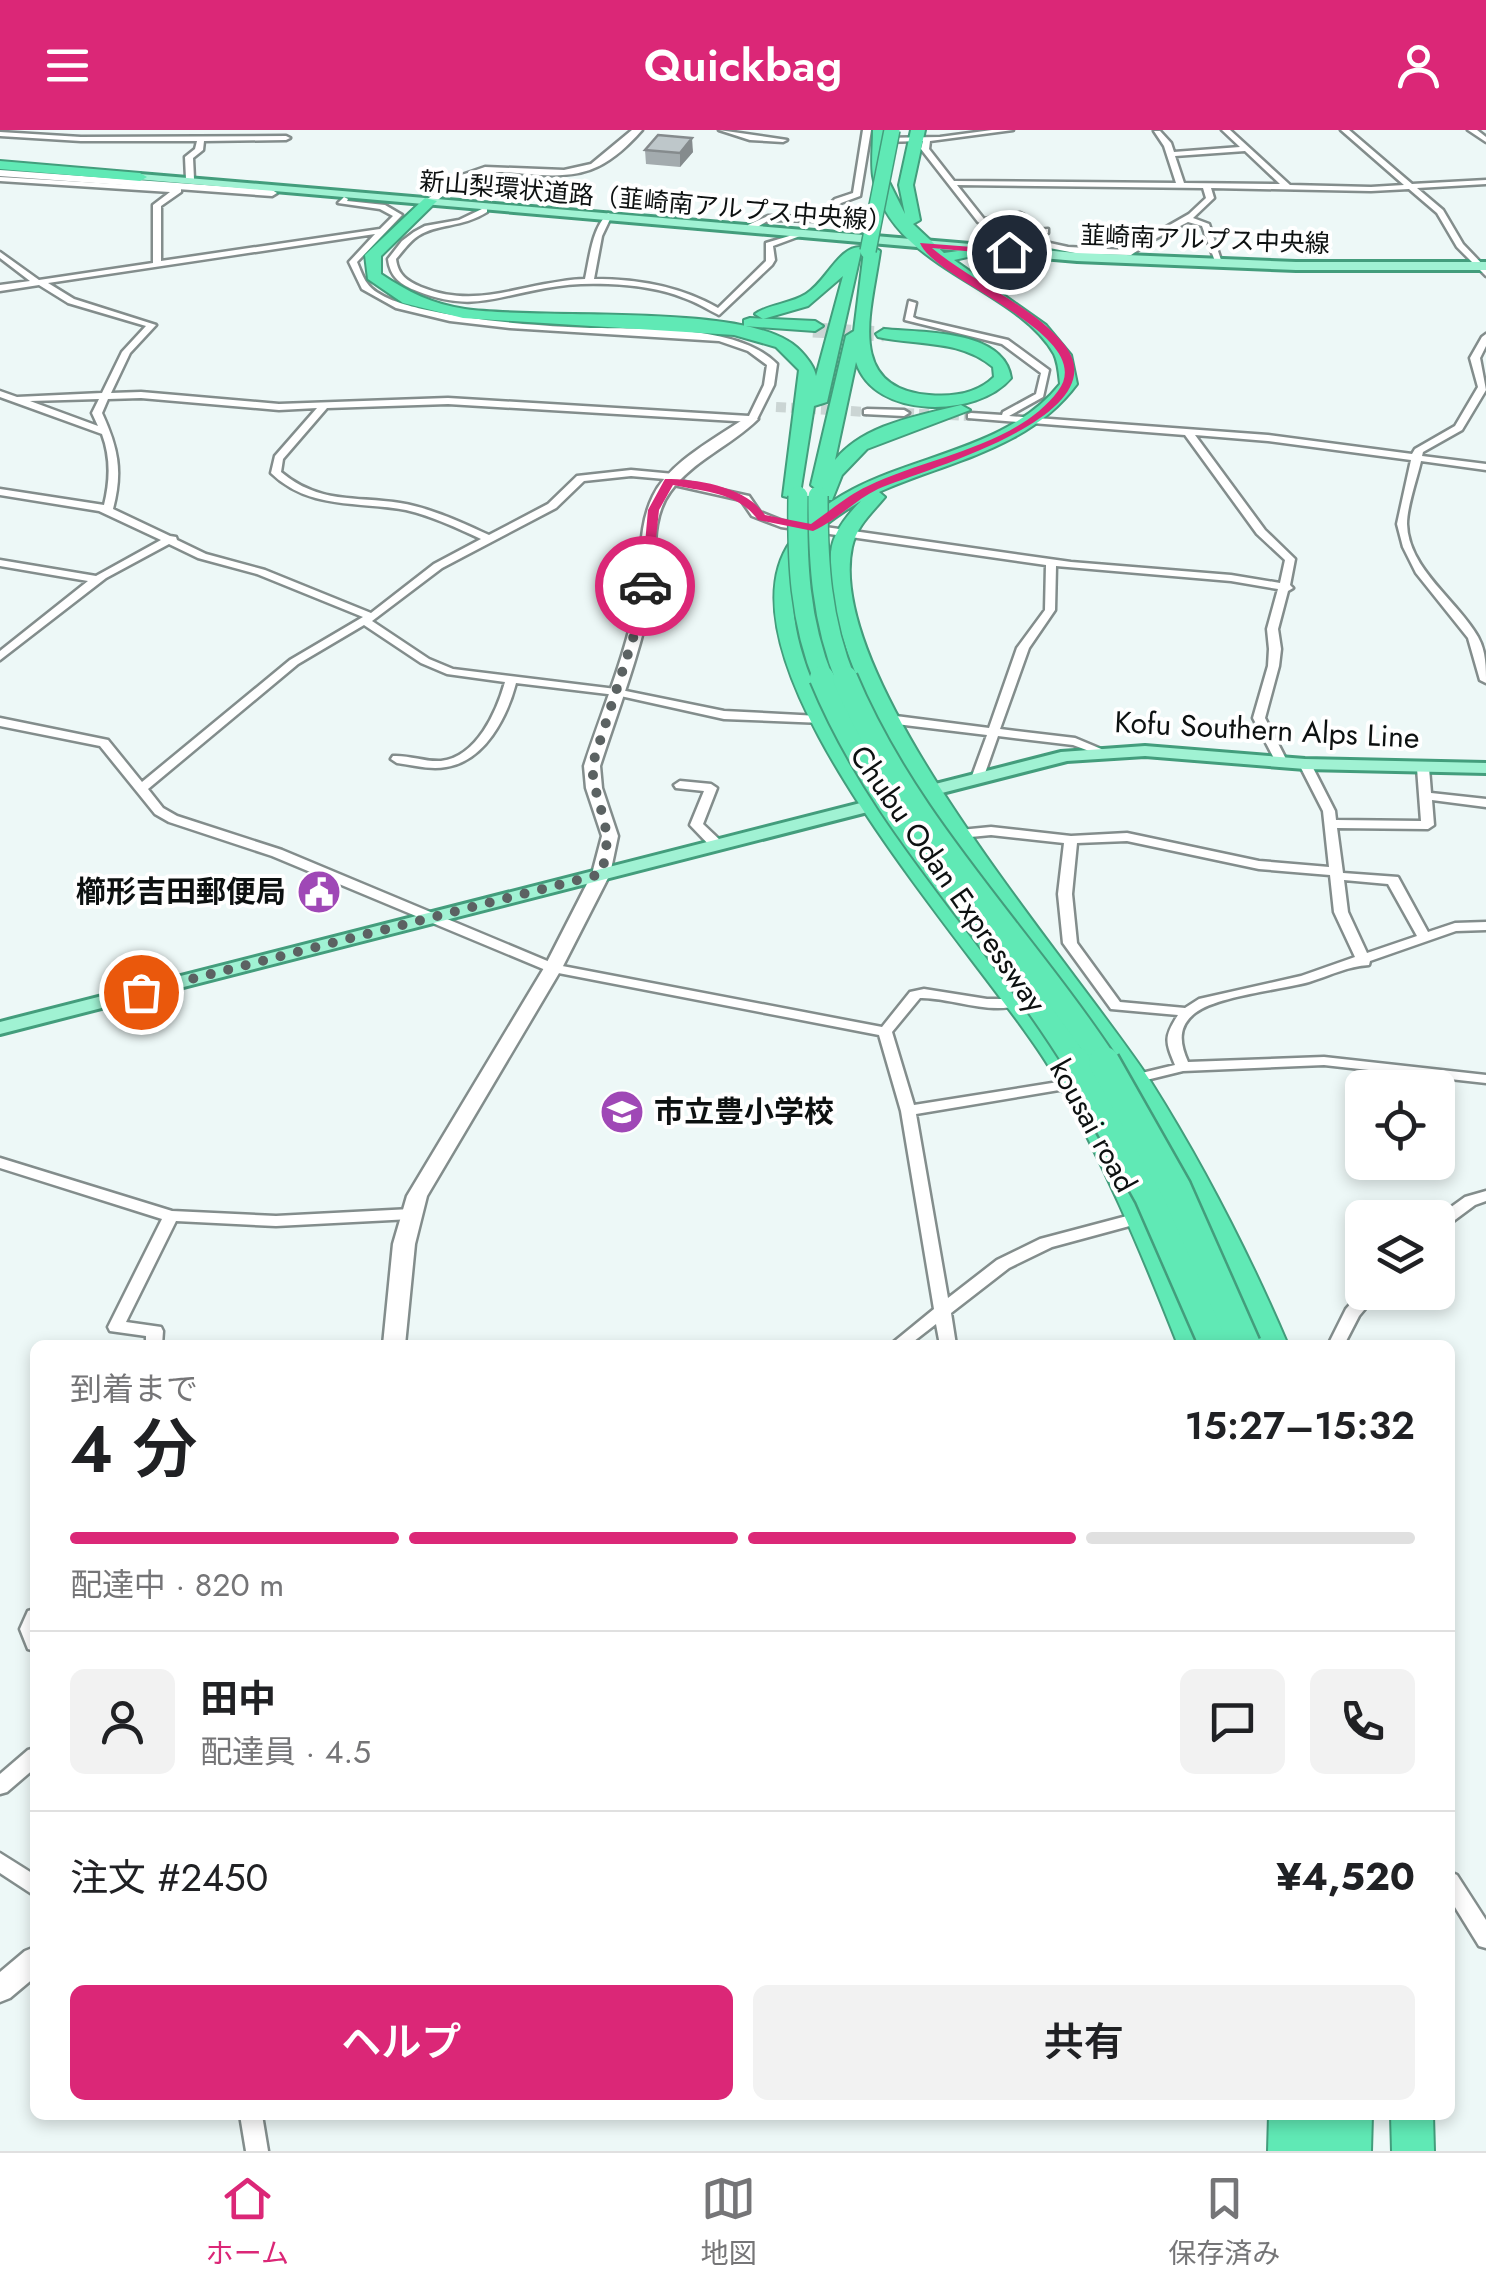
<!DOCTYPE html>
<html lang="ja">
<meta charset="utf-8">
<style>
:root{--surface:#fff;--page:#f2f2f2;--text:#202124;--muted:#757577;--line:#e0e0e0;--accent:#db2777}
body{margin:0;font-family:Jost,"Noto Sans JP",sans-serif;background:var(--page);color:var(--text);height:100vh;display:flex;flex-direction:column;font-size:38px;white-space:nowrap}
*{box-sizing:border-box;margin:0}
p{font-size:32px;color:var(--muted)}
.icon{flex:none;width:55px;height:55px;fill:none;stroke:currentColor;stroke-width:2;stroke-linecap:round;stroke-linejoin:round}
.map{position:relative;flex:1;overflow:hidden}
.details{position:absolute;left:30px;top:1210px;width:1425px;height:780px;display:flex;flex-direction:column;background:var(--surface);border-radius:15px;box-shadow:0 5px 15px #0003}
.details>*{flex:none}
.fabs{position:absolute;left:1345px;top:940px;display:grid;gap:20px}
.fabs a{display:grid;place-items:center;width:110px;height:110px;border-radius:15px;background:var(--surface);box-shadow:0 5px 15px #0003;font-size:50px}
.pin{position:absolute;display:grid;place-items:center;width:85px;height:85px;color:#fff;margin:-42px;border:5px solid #fff;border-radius:50%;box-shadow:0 2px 10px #0007}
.courier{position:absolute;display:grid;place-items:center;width:100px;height:100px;margin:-50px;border:8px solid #db2777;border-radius:50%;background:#fff;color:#222;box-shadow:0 2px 12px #0007}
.overview em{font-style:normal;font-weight:600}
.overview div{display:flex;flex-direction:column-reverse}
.overview{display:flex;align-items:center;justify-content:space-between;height:170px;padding:0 40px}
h1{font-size:65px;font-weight:600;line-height:75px}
.bar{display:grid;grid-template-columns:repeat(4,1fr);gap:15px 10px;align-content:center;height:120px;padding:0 40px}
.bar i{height:12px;border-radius:8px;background:var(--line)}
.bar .on{background:var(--accent)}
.bar p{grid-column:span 4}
.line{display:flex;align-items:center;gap:25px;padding:0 40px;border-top:2px solid var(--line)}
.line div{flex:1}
.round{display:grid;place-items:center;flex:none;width:105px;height:105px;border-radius:15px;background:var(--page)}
.primary-button{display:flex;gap:20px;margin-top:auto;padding:20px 40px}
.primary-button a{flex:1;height:115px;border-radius:15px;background:var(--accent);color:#fff;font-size:40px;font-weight:600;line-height:115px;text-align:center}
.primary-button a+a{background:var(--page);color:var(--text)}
header{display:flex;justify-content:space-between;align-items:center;height:130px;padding:0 40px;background:var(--accent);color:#fff;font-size:45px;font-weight:600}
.menu{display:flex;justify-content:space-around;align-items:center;height:140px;border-top:2px solid var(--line);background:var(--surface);font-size:28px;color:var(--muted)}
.menu a{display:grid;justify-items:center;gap:5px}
.menu .on{color:var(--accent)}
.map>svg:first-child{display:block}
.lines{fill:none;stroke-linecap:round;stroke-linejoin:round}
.street-tunnel{stroke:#cbd5d4;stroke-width:10;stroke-dasharray:10 5;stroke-linecap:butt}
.highway-tunnel{stroke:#cbd5d4;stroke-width:15;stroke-dasharray:15 8;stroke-linecap:butt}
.street-casing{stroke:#838d8c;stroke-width:5}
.secondary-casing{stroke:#838d8c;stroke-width:5}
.primary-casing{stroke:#439d7c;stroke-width:6}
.highway-casing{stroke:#439d7c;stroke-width:4}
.street{fill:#fff;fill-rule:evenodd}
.secondary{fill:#fff;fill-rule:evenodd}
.primary{fill:#a0f2d3;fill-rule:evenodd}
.highway{fill:#60e9b5;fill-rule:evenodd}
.highway-bridge-far3-casing{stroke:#439d7c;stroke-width:18;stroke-linecap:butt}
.highway-bridge-far2-casing{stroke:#439d7c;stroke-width:22;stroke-linecap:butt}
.highway-bridge-far1-casing{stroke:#439d7c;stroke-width:28;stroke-linecap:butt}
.highway-bridge-casing{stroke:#439d7c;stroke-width:35;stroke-linecap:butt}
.highway-bridge-far3{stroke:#60e9b5;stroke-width:15}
.highway-bridge-far2{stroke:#60e9b5;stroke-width:19}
.highway-bridge-far1{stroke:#60e9b5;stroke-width:24}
.highway-bridge{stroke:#60e9b5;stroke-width:30}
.wall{fill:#a3abae}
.shaded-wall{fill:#858b8d}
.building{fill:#bec7ca;stroke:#858b8d;stroke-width:2.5}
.route{fill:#db2777}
.done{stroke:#5b6262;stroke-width:10;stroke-dasharray:0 18}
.labels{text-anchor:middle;stroke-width:8;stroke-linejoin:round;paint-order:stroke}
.far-street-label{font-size:25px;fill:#0d1111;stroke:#fff}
.street-label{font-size:30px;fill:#0d1111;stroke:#fff}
.poi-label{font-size:30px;font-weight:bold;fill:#0d1111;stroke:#fff;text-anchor:end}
</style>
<header><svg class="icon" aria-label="menu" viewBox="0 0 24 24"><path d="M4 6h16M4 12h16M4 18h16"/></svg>Quickbag<svg class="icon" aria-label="person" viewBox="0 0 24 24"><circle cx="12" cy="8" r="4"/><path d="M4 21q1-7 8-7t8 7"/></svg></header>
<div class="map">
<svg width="1486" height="2021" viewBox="0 0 1486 2021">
<rect width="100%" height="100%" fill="#edf8f7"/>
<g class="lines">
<!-- street-tunnel -->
<g class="street-tunnel">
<path d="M776 277 867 282"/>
<path d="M904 283 971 286"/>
</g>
<!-- highway-tunnel -->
<path class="highway-tunnel" d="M813 200 884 204"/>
<defs>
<g id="street">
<path d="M719 0 787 10 783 12 750 10Z"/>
<path d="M863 0H871L860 66 841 73 822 91 769 90 754 99H748V95L768 86 817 87 835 69 853 63Z"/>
<path d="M992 0H1013L930 11 929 19 954 51 1176 53 1164 16 1154 1H1160L1171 13 1174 22 1240 17 1222 0H1230L1290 55 1371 57 1404 55 1341 0H1349L1412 54 1486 50V54L1417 58 1443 80 1463 114 1486 138V146L1457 117 1437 83 1409 59 1371 61 1211 58 1214 68 1193 88 1209 94 1223 136 1216 134 1202 96 1188 92 1151 111 1131 125 1083 124 1077 129 1073 127 1075 123 1019 112 978 92 921 19 923 11 879 12 875 10 879 8 940 7ZM1245 21 1280 54 1184 53 1175 26ZM957 55 1203 58 1206 68 1189 84 1126 120 1068 117 1022 107 1048 103V99C1019 100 1018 110 990 93L1024 85 1020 83 984 89Z"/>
<path d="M1468 0H1477L1486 7V12Z"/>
<path d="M0 2 81 7 286 6 290 8 286 10 204 11 203 20 193 28 194 49 190 51 186 49 185 27 195 19 197 11H81L0 6Z"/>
<path d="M0 47 181 58V62L161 76V131L380 99 393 86 380 79 338 73 344 67 348 69 347 71 385 75 402 85 357 132C360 139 363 148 367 153 377 168 406 175 422 179 470 190 519 194 568 197 626 201 734 190 777 234L774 255 757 289 752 292 448 274 327 278 283 329 281 342C319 374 355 366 400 373 431 378 460 392 489 405L548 374 577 346 631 340 674 344 679 347 676 350 749 366 760 382 783 391 1071 432 1231 445 1280 453 1285 430 1257 404 1185 305 968 288V284L971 283 1002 285 1003 282 1036 264 1041 243 1002 214 905 190 909 171 916 173 913 187 917 189 1008 210 1049 240 1043 267 1009 286 1268 305 1412 324 1415 319 1455 296 1478 257 1470 228 1482 207 1486 204V216L1480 228 1486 260 1462 300 1423 322 1422 326 1486 334V340L1421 331C1417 349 1407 376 1407 394 1408 439 1458 471 1478 507 1486 521 1486 538 1486 553L1480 550 1468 508 1416 443 1403 417 1397 394 1411 330 1268 311 1195 305 1265 400 1295 429 1290 455 1293 458 1288 461 1278 499 1281 519 1279 536 1265 588 1288 633 1282 637 1278 636 1253 588 1268 536 1269 519 1267 499 1278 459 1231 451 1056 436 1055 480 1029 518 1000 599 1075 608 1106 621 1100 625 1073 615 998 606 984 646 978 650 972 646 987 605 888 593 882 589 888 585 989 598 1017 518 1045 480 1046 435 781 397 752 386 741 370 665 353V349L631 346 584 351 556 378 442 438 372 491 429 529 453 539 616 559 724 581 819 586 825 590 823 593 724 589 616 565 516 553C507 587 485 631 446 637 430 640 413 635 397 633L391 629 393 626C409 625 425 632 441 631 477 627 497 581 505 552L447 544 421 533 364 495 298 534 148 659 163 678 177 686 282 720 557 835 882 897 910 862 924 859 987 869H1022L1024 872C998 888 950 867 920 868L892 902 914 975 1077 949 1084 953 1077 957 916 984 948 1168 997 1130 1040 1109 1142 1082 1150 1087 1148 1091 1052 1117 1009 1138 951 1183 956 1215H940L936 1194 909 1215H890L934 1179 901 981 879 905 548 841 272 726 169 692 155 684 100 616 0 596V588L108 610 142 652 290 530 363 487 257 444 198 428 169 414 106 448 0 530V521L88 451 0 436V430L96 446 161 410 99 381 0 365V359L104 375C110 351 111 328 102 304L0 267V261L17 267 102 263 122 222 146 196 68 173 39 155 0 161V155L30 151 0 128V122L39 150 153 133V75L170 62 0 51ZM375 104 349 132 362 159 396 178 450 191 510 198 719 211 748 221 767 235 764 255 749 286 448 268 279 274 141 262 111 263 130 223 156 195 74 169 48 153ZM141 268 279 280 317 278 275 326 271 343C309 380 358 371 406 380 432 386 457 398 481 409L434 434 371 483 265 440 206 424 177 410 176 407 170 406 113 379C123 341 118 318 102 283L108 269ZM99 269 92 283 98 296 30 271Z"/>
<path d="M484 78H487V82C462 98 438 93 418 106 409 112 403 121 396 129 398 145 407 151 421 157 480 181 525 151 585 149 590 126 592 99 608 83L612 85 602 106 594 149C637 149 680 156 718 178L766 131V113L796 104 800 106 773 116 775 130 772 135 719 185C707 179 696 172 684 168 660 158 633 155 608 154 587 153 566 154 546 158 494 167 470 182 417 161 401 155 390 147 388 129L402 111 414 102 425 96 459 90Z"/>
<path d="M867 279 904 280 909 283 904 286 864 284V280Z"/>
<path d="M1305 630 1311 634 1335 681 1336 690 1421 691 1417 638 1423 634 1429 638 1431 663 1486 669V677L1432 670 1434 695 1428 699 1337 698 1343 743 1398 747 1428 802 1455 793 1486 792V800L1456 801 1370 831 1369 835C1348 836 1329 846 1309 852 1280 860 1217 866 1195 883 1177 897 1180 914 1188 932L1324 927 1486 945V953L1324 935 1183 941 1130 954 1125 953 1123 950 1125 947 1175 935C1165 911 1164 907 1178 885L1111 879 1063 813 1058 764 1064 713 991 705 960 708 954 704 960 700 991 697 1071 706 1127 703 1259 731 1329 737 1323 681 1299 634ZM1127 711 1259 739 1330 745 1334 782 1355 827 1301 846 1199 869 1185 878 1120 872 1077 813 1072 764 1077 713ZM1344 750 1388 754 1417 806 1367 823 1348 782Z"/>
<path d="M680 651 711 654 717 658 703 694 722 712V718H712L690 695 704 661 676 658 674 655Z"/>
<path d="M0 1028 172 1081 276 1086 411 1079 419 1084 411 1089 276 1096 176 1091 126 1192 161 1197 163 1201 162 1215H146V1206L110 1201 108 1197 162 1089 0 1038Z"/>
<path d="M1486 1061V1071L1475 1075 1444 1098 1438 1099 1436 1088 1465 1067Z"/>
<path d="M1362 1161 1379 1162 1359 1186 1344 1215H1328L1346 1179Z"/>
<path d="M35 1479V1521L28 1519 20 1499 28 1481Z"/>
<path d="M35 1618V1638L7 1662 0 1664V1644L28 1620Z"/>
<path d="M0 1723 35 1745V1766L0 1743Z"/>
<path d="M1450 1742 1457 1745 1486 1790V1818L1479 1816 1450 1769Z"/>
<path d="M240 1985H262L268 2021H246Z"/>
</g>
<g id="secondary">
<path d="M632 0H642C605 42 580 49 526 44 508 42 489 40 472 47 457 52 446 64 434 73L425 71 456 47 485 37 564 40 591 34Z"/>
<path d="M0 40 272 60 277 63 272 66 0 46Z"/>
<path d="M748 286 758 289C731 316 693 330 670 362 649 390 657 434 651 467 640 524 618 580 600 636L602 658 618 706 610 744 562 838 427 1066 415 1114 405 1215H383L393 1114 407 1066 544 838 592 744 602 706 586 658 584 636C602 580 627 523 637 465 642 432 638 396 653 366 670 331 717 308 748 286Z"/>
<path d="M35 1817V1847L10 1868 0 1872V1842L25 1821Z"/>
</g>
<g id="primary">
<path d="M140 44 1077 123 1296 132H1486V140H1296L1077 131 136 49Z"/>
<path d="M1145 616 1305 629 1486 633V643L1305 639 1145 626 1067 631 0 904V892L1061 622Z"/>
</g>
<g id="highway">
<path d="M873 0H887V48L905 84 899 55 911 0H925L913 55 920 90 913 94 944 123 986 117V123L954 130 1046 195 1071 225 1077 254C1029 319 949 331 879 362L885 367C872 383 857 395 852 417 823 552 1076 837 1151 952 1204 1036 1249 1124 1288 1215H1258C1220 1124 1176 1035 1124 952 1040 819 819 581 831 422 833 402 848 384 861 371 838 385 812 401 801 427 747 556 986 800 1053 902 1117 1000 1164 1107 1208 1215H1178C1141 1121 1102 1028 1051 940 988 833 703 535 791 411 855 321 992 339 1060 254 1059 244 1058 232 1054 224 1015 156 888 138 873 46 871 32 873 15 873 0Z"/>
<path d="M0 31 140 43 147 47 140 51 0 39Z"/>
<path d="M425 68 437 71 381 126V144C408 162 432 174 465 179 544 190 727 174 788 211 799 217 814 234 816 246L843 146 808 176 763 189 755 184C769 174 790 174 806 164 827 151 839 115 862 117L827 272 814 276 799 370 783 366 799 240 776 217 734 205 463 188 403 173 368 149 365 125Z"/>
<path d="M872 116 880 121C872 179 844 258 929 265 952 267 977 264 994 247L993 237C959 209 919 216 878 207L876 204 884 199C922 203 1004 199 1011 248 978 288 874 290 856 232L835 330C864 294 918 286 961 275L970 280 867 319 842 345 832 370H818V360L811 355 846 206 854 201 864 121Z"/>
<path d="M750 188 815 191 823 196 815 201 744 196V190Z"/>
<path d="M1269 1985H1372L1371 2021H1268Z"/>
<path d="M1391 1985H1433L1434 2021H1392Z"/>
</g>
</defs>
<!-- street casing -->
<use href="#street" class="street-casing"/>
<!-- secondary casing -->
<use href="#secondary" class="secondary-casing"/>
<!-- primary casing -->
<use href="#primary" class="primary-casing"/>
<!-- highway casing -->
<use href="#highway" class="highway-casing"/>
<!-- street -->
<use href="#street" class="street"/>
<!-- secondary -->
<use href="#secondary" class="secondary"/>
<!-- primary -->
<use href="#primary" class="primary"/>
<!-- highway -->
<use href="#highway" class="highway"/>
<defs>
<path id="highway-bridge-far3" d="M868 121 892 0"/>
<g id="highway-bridge-far2">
<path d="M798 366C797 431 799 490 824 551"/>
<path d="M818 366C818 431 821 490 846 551"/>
</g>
<g id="highway-bridge-far1">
<path d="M822 548C882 694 996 802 1077 934"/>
<path d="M845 548C906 694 1020 804 1106 934"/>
</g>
<g id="highway-bridge">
<path d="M1075 932 1150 1066 1215 1215"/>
<path d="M1104 932 1176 1059 1245 1215"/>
</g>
</defs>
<!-- highway-bridge-far3 casing -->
<use href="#highway-bridge-far3" class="highway-bridge-far3-casing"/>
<!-- highway-bridge-far2 casing -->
<use href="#highway-bridge-far2" class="highway-bridge-far2-casing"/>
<!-- highway-bridge-far1 casing -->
<use href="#highway-bridge-far1" class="highway-bridge-far1-casing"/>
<!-- highway-bridge casing -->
<use href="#highway-bridge" class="highway-bridge-casing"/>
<!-- highway-bridge-far3 -->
<use href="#highway-bridge-far3" class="highway-bridge-far3"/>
<!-- highway-bridge-far2 -->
<use href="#highway-bridge-far2" class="highway-bridge-far2"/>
<!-- highway-bridge-far1 -->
<use href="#highway-bridge-far1" class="highway-bridge-far1"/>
<!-- highway-bridge -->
<use href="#highway-bridge" class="highway-bridge"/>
</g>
<!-- wall -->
<path class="wall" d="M645 20 693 22 680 37 646 34Z"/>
<!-- shaded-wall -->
<path class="shaded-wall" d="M692 8 693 22 680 37V23Z"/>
<!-- building -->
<path class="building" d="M658 5 692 8 680 23 645 20Z"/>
<!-- route -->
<path class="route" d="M920 113 1012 120 1009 125 932 118C972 152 1029 173 1063 213 1124 286 921 340 878 359 855 370 836 391 813 401L758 390C738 362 705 362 673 355L659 380 651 456 641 458 648 380 665 349C699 349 746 357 765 385L811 394C830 381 848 365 868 356 928 327 1017 316 1058 261 1100 205 936 152 920 113Z"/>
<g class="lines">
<!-- done -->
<path class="done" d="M141 862 601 744C616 693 596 684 592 636L634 505 645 456"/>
</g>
<!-- icons -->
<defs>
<symbol id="civic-disc" viewBox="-11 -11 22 22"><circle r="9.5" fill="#9f48b6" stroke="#fff"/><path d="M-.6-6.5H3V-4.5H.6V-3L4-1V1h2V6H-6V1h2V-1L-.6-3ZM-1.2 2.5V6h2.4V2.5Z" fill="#fff"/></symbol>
<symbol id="school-disc" viewBox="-11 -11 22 22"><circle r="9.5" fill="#9f48b6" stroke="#fff"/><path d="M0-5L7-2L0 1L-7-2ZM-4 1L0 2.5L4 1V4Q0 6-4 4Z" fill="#fff"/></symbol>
</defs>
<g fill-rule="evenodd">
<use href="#civic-disc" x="294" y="737" width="50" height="50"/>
<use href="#school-disc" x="597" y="957" width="50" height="50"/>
</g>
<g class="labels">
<!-- far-street labels -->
<g class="far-street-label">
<text transform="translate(656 71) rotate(5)" y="9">新山梨環状道路（韮崎南アルプス中央線）</text>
<text transform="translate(1205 109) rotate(2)" y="9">韮崎南アルプス中央線</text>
</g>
<!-- street labels -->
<g class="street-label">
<text transform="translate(1267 600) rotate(3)" y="10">Kofu Southern Alps Line</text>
<text transform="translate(948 749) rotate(55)" y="10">Chubu Odan Expressway</text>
<text transform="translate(1093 996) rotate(61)" y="10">kousai road</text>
</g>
<!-- poi labels -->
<g class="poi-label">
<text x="286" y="772">櫛形吉田郵便局</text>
<text x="654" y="992" text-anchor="start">市立豊小学校</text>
</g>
</g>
</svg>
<div class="fabs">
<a><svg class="icon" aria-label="locate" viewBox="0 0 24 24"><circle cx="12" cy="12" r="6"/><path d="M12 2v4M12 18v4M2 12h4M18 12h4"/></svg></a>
<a><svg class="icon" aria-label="layers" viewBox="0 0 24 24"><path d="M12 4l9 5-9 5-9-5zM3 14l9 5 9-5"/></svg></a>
</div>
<div class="pin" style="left:141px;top:862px;background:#ea580c"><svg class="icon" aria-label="bag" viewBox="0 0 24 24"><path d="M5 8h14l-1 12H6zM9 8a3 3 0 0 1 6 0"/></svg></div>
<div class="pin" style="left:1009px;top:122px;background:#1f2937"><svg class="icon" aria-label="home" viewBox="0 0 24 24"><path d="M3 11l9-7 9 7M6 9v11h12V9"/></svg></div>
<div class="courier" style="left:645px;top:456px"><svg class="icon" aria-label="car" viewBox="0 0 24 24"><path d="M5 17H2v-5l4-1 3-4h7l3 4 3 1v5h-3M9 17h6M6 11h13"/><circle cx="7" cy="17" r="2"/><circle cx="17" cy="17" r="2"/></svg></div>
<section class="details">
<div class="overview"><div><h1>4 分</h1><p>到着まで</p></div><em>15:27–15:32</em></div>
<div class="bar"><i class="on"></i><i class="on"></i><i class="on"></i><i></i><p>配達中 · 820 m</p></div>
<div class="line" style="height:180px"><a class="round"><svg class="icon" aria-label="person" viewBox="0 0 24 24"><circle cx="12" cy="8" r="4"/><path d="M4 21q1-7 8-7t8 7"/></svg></a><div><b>田中</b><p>配達員 · 4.5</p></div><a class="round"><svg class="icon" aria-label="chat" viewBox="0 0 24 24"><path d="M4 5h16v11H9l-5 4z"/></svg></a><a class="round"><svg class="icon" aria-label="phone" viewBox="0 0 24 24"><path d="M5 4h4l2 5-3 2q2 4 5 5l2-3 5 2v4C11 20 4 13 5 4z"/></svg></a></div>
<div class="line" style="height:130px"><div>注文 #2450</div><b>¥4,520</b></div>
<div class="primary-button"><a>ヘルプ</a><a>共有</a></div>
</section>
</div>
<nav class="menu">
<a class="on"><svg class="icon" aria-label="home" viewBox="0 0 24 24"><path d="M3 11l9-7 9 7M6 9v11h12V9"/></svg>ホーム</a>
<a><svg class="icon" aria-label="map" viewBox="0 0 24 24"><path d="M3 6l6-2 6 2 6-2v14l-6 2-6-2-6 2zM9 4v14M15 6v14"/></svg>地図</a>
<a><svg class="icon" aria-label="saved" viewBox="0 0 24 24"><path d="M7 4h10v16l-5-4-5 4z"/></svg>保存済み</a>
</nav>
